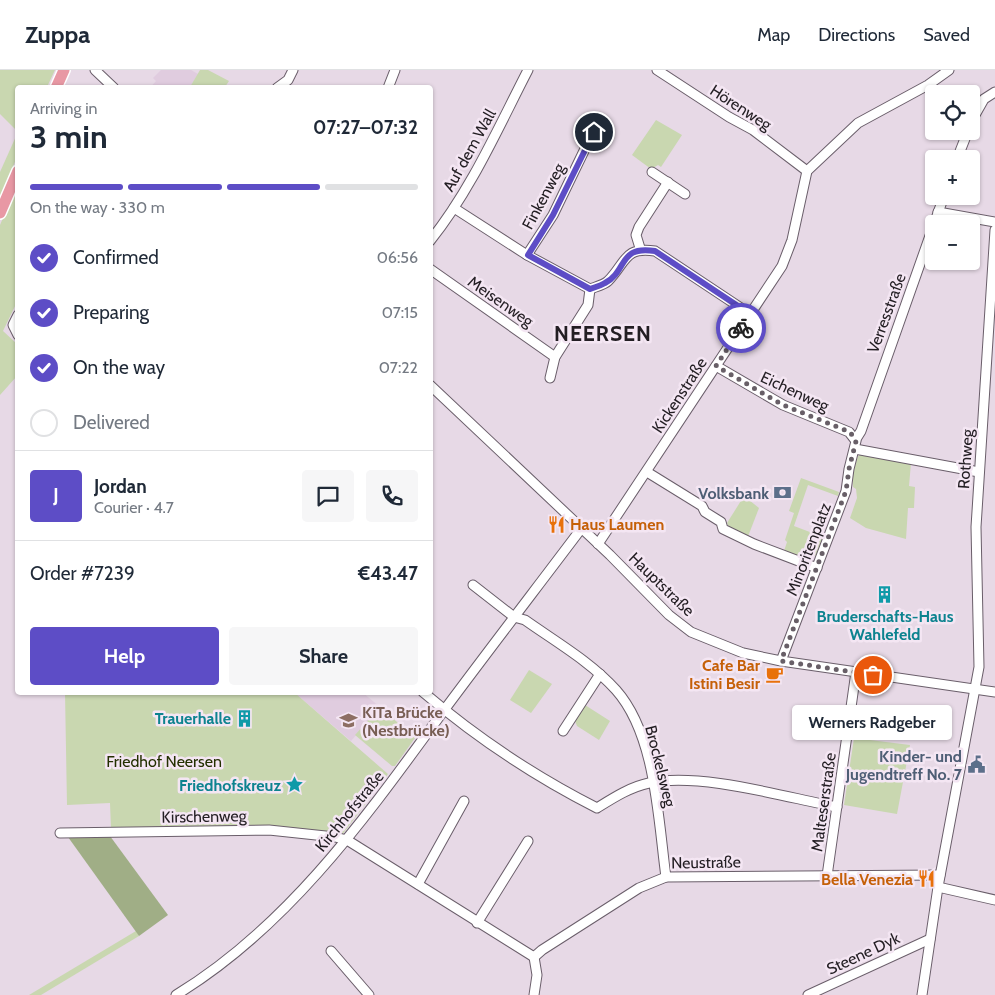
<!DOCTYPE html>
<meta charset="utf-8">
<style>
:root{--surface:#fff;--page:#f6f6f7;--text:#1f2937;--muted:#747a83;--line:#e0e1e3;--accent:#5d4dc6}
body{margin:0;font-family:Cabin,sans-serif;background:var(--page);color:var(--text);height:100vh;display:flex;flex-direction:column;font-size:19px;white-space:nowrap}
*{box-sizing:border-box;margin:0}
p{font-size:16px;color:var(--muted)}
.icon{flex:none;width:28px;height:28px;fill:none;stroke:currentColor;stroke-width:2;stroke-linecap:round;stroke-linejoin:round}
.map{position:relative;flex:1;overflow:hidden}
.sheet{position:absolute;left:15px;top:15px;width:418px;height:610px;display:flex;flex-direction:column;background:var(--surface);border-radius:5px;box-shadow:0 1px 4px #0004}
.sheet>*{flex:none}
.buttons{position:absolute;left:925px;top:15px;display:grid;gap:10px}
.buttons a{display:grid;place-items:center;width:55px;height:55px;border-radius:5px;background:var(--surface);box-shadow:0 1px 4px #0004;font-size:25px}
.pin{position:absolute;display:grid;place-items:center;width:42px;height:42px;color:#fff;margin:-21px;border:2px solid #fff;border-radius:50%;box-shadow:0 1px 5px #0007}
.courier{position:absolute;display:grid;place-items:center;width:50px;height:50px;margin:-25px;border:4px solid #5d4dc6;border-radius:50%;background:#fff;color:#222;box-shadow:0 1px 6px #0007}
.bubble{position:absolute;height:35px;border-radius:5px;background:var(--surface);box-shadow:0 1px 4px #0004;font-size:16px;font-weight:700;line-height:35px;text-align:center}
.overview em{font-style:normal;font-weight:700}
.overview div{display:flex;flex-direction:column-reverse}
.overview{display:flex;align-items:center;justify-content:space-between;height:85px;padding:0 15px}
h1{font-size:32px;font-weight:700;line-height:38px}
.bar{display:grid;grid-template-columns:repeat(4,1fr);gap:8px 5px;align-content:center;height:60px;padding:0 15px}
.bar i{height:6px;border-radius:4px;background:var(--line)}
.bar .current{background:var(--accent)}
.bar p{grid-column:span 4}
.line{display:flex;align-items:center;gap:12px;padding:0 15px;border-top:1px solid var(--line)}
.line div{flex:1}
.round{display:grid;place-items:center;flex:none;width:52px;height:52px;border-radius:5px;background:var(--page)}
ol{padding:0 15px;list-style:none}
li{display:flex;align-items:center;gap:15px;height:55px}
li p{margin-inline-start:auto}
li .icon{padding:5px;border-radius:50%;background:var(--accent);color:#fff;stroke-width:4}
li:last-child{color:var(--muted)}
li i{width:28px;height:28px;border:2px solid var(--line);border-radius:50%}
.action{display:flex;gap:10px;margin-top:auto;padding:10px 15px}
.action a{flex:1;height:58px;border-radius:5px;background:var(--accent);color:#fff;font-size:20px;font-weight:700;line-height:58px;text-align:center}
.action a+a{background:var(--page);color:var(--text)}
header{display:flex;align-items:center;gap:30px;box-sizing:border-box;height:70px;padding:0 25px;background:var(--surface);border-bottom:1px solid var(--line)}
header strong{font-size:24px}
nav{display:flex;gap:28px;margin-inline-start:auto;font-size:18px}
.map>svg:first-child{display:block}
.built{fill:#e0ccdf}
.green{fill:#c9d7b0}
.forest{fill:#a0ae86}
.lines{fill:none;stroke-linecap:round;stroke-linejoin:round}
.minor-casing{stroke:#6a5e6a;stroke-width:11}
.major-casing{stroke:#fff;stroke-width:14}
.minor{stroke:#fff;stroke-width:9}
.major{stroke:#e898a4;stroke-width:11}
.done{stroke:#685f67;stroke-width:5;stroke-dasharray:0 9}
.route{stroke:#5d4dc6;stroke-width:6}
.labels{text-anchor:middle;stroke-width:5;stroke-linejoin:round;paint-order:stroke}
.street-label{font-size:16px;fill:#231e23;stroke:#f4e6f3}
.service-label{font-size:16px;font-weight:bold;fill:#4e5e75;stroke:#f4e6f3;text-anchor:end}
.food-label{font-size:16px;font-weight:bold;fill:#c56008;stroke:#f4e6f3;text-anchor:end}
.culture-label{font-size:16px;font-weight:bold;fill:#0d838f;stroke:#f4e6f3;text-anchor:end}
.education-label{font-size:16px;font-weight:bold;fill:#785e54;stroke:#f4e6f3;text-anchor:start}
.park-label{font-size:16px;fill:#233000;stroke:#f4e6f3}
.district-label{font-size:21px;font-weight:bold;letter-spacing:1px;fill:#231e23;stroke:#f4e6f3}
</style>
<header>
<strong>Zuppa</strong>
<nav><a>Map</a><a>Directions</a><a>Saved</a></nav>
</header>
<div class="map">
<svg width="995" height="925" viewBox="0 0 995 925">
<rect width="100%" height="100%" fill="#e7d9e6"/>
<!-- built -->
<g class="built">
<path d="M161 0H191L198 4 190 17 150 18 156 11 153 8Z"/>
<path d="M295 623H363L380 637 351 671Z"/>
</g>
<!-- green -->
<g class="green">
<path d="M0 0H55L47 17 18 18 17 61 0 44Z"/>
<path d="M200 0H208L229 11 225 17H190Z"/>
<path d="M656 50 682 65 661 97 658 95 651 99 632 85Z"/>
<path d="M17 64V87L0 128V102Z"/>
<path d="M17 115V232L3 261 17 274V306L0 325V155Z"/>
<path d="M862 384 911 393 909 416 915 417 914 438H908L906 469 866 458 850 448 857 428 856 419 853 417 852 406 858 386Z"/>
<path d="M801 408 839 422 838 426 808 415 794 456 823 467 816 485 808 490 784 481 787 472 785 470 794 443 789 441Z"/>
<path d="M744 426 759 438 747 469 730 460 727 453Z"/>
<path d="M529 600 552 614 531 643 510 630Z"/>
<path d="M65 623H295L388 704 342 765 111 759 110 733 67 735Z"/>
<path d="M585 635 610 651 599 670 577 656 575 651Z"/>
<path d="M380 637 415 668 395 696H392L355 665Z"/>
<path d="M854 668 910 675 897 744 844 735Z"/>
<path d="M136 861 139 866 41 925H29Z"/>
</g>
<!-- forest -->
<path class="forest" d="M110 766 168 845 139 866 68 767Z"/>
<g class="lines">
<defs>
<g id="minor">
<path d="M95 0 114 18"/>
<path d="M657 0 729 47 753 60 807 101"/>
<path d="M277 18 288 10 293 0"/>
<path d="M388 18 395 0"/>
<path d="M971 52 984 29 995 22"/>
<path d="M957 89 968 61"/>
<path d="M652 102 685 124"/>
<path d="M454 138 527 185 590 219C595 217 604 215 608 211 626 193 624 176 655 181L750 244"/>
<path d="M938 142 995 152"/>
<path d="M430 171C471 120 498 58 528 0"/>
<path d="M640 178 636 165 639 157 668 112"/>
<path d="M527 185 553 145 597 54"/>
<path d="M430 199 555 287"/>
<path d="M18 245 13 255 18 265"/>
<path d="M716 296 783 335 849 362 856 371 849 399 846 421 781 591"/>
<path d="M550 308 555 287 588 235 590 219"/>
<path d="M430 315 610 485 669 545 691 562 743 583 781 591 995 622"/>
<path d="M856 369 861 361 944 126"/>
<path d="M855 379 979 402"/>
<path d="M647 402 702 436 705 442 721 452 723 459 754 474 817 498"/>
<path d="M598 474 782 196 792 170 807 101 858 53 928 15 949 0"/>
<path d="M473 515 514 547 525 550C556 572 591 592 616 620 656 665 658 749 666 807"/>
<path d="M423 622C477 668 534 706 597 738 613 728 630 717 649 713 700 702 784 727 837 737"/>
<path d="M563 661 600 604"/>
<path d="M60 763 269 760 335 767 347 770 534 887"/>
<path d="M827 806 856 602"/>
<path d="M418 814 464 731"/>
<path d="M938 817 995 830"/>
<path d="M477 853 528 771"/>
<path d="M331 881 369 925"/>
<path d="M534 887 542 880 639 818 666 807 940 805"/>
<path d="M534 887 537 905 534 925"/>
<path d="M176 925C288 857 366 747 442 643 488 581 535 520 581 459"/>
<path d="M808 925 930 869"/>
<path d="M922 925 938 817 979 597 976 457 995 160"/>
</g>
<g id="major">
<path d="M56 18 64 0"/>
<path d="M0 143 18 101"/>
</g>
</defs>
<!-- minor casing -->
<use href="#minor" class="minor-casing"/>
<!-- major casing -->
<use href="#major" class="major-casing"/>
<!-- minor -->
<use href="#minor" class="minor"/>
<!-- major -->
<use href="#major" class="major"/>
</g>
<g class="lines">
<!-- done -->
<path class="done" d="M741 258 716 296 783 335 850 362 856 371 849 399 846 421 781 591 873 605"/>
<!-- route -->
<path class="route" d="M594 62 553 145 528 185 590 219C595 217 600 216 605 213 628 201 618 175 655 181L750 244 741 258"/>
</g>
<!-- icons -->
<defs>
<symbol id="bank-bare" viewBox="-9 -9 18 18"><path d="M-6-4H6V4H-6ZM0-2.3a2.3 2.3 0 1 0 0 4.6a2.3 2.3 0 1 0 0-4.6Z" fill="#5c6f8a" stroke="#f4e6f3" stroke-width="2.5" paint-order="stroke"/></symbol>
<symbol id="restaurant-bare" viewBox="-9 -9 18 18"><path d="M-5-6h1v4h1v-4h1v4h1v-4h1v5L-1.5 .5V6h-2V.5L-5-1ZM5-6V6H3V1.5H1.5Q1.5-4 5-6Z" fill="#e8710a" stroke="#f4e6f3" stroke-width="2.5" paint-order="stroke"/></symbol>
<symbol id="building-bare" viewBox="-9 -9 18 18"><path d="M-4-6H4V6H1V3H-1V6H-4ZM-2.5-4.3h1.7v1.8h-1.7ZM.8-4.3h1.7v1.8H.8ZM-2.5-1h1.7V.8h-1.7ZM.8-1h1.7V.8H.8Z" fill="#0f9aa8" stroke="#f4e6f3" stroke-width="2.5" paint-order="stroke"/></symbol>
<symbol id="cafe-bare" viewBox="-9 -9 18 18"><path d="M-5.5-4.5H6V0H3Q3 3.5 0 3.5H-2.5Q-5.5 3.5-5.5 0ZM3-3.2v2h1.7v-2ZM-6 4.5H4V6H-6Z" fill="#e8710a" stroke="#f4e6f3" stroke-width="2.5" paint-order="stroke"/></symbol>
<symbol id="school-bare" viewBox="-9 -9 18 18"><path d="M0-5L7-2L0 1L-7-2ZM-4 1L0 2.5L4 1V4Q0 6-4 4Z" fill="#8d6e63" stroke="#f4e6f3" stroke-width="2.5" paint-order="stroke"/></symbol>
<symbol id="civic-bare" viewBox="-9 -9 18 18"><path d="M-.6-6.5H3V-4.5H.6V-3L4-1V1h2V6H-6V1h2V-1L-.6-3ZM-1.2 2.5V6h2.4V2.5Z" fill="#5c6f8a" stroke="#f4e6f3" stroke-width="2.5" paint-order="stroke"/></symbol>
<symbol id="sight-bare" viewBox="-9 -9 18 18"><path d="M0-6L1.8-2.2L6-1.7L2.9 1.2L3.7 5.4L0 3.3L-3.7 5.4L-2.9 1.2L-6-1.7L-1.8-2.2Z" fill="#0f9aa8" stroke="#f4e6f3" stroke-width="2.5" paint-order="stroke"/></symbol>
</defs>
<g fill-rule="evenodd">
<use href="#bank-bare" x="770" y="410" width="25" height="25"/>
<use href="#restaurant-bare" x="544" y="442" width="25" height="25"/>
<use href="#building-bare" x="872" y="512" width="25" height="25"/>
<use href="#cafe-bare" x="762" y="592" width="25" height="25"/>
<use href="#building-bare" x="232" y="636" width="25" height="25"/>
<use href="#school-bare" x="336" y="638" width="25" height="25"/>
<use href="#civic-bare" x="964" y="682" width="25" height="25"/>
<use href="#sight-bare" x="282" y="702" width="25" height="25"/>
<use href="#restaurant-bare" x="914" y="796" width="25" height="25"/>
</g>
<g class="labels">
<!-- street labels -->
<g class="street-label">
<text transform="translate(741 37) rotate(33)" y="6">Hörenweg</text>
<text transform="translate(469 80) rotate(-61)" y="6">Auf dem Wall</text>
<text transform="translate(543 126) rotate(-62)" y="6">Finkenweg</text>
<text transform="translate(501 231) rotate(35)" y="6">Meisenweg</text>
<text transform="translate(886 243) rotate(-70)" y="6">Verresstraße</text>
<text transform="translate(795 321) rotate(25)" y="6">Eichenweg</text>
<text transform="translate(679 325) rotate(-57)" y="6">Kickenstraße</text>
<text transform="translate(965 389) rotate(-86)" y="6">Rothweg</text>
<text transform="translate(808 479) rotate(-69)" y="6">Minoritenplatz</text>
<text transform="translate(662 514) rotate(44)" y="6">Hauptstraße</text>
<text transform="translate(661 696) rotate(76)" y="6">Brockelsweg</text>
<text transform="translate(823 732) rotate(-82)" y="6">Malteserstraße</text>
<text transform="translate(349 741) rotate(-51)" y="6">Kirchhofstraße</text>
<text transform="translate(204 746) rotate(-1)" y="6">Kirschenweg</text>
<text transform="translate(706 792) rotate(-1)" y="6">Neustraße</text>
<text transform="translate(863 883) rotate(-25)" y="6">Steene Dyk</text>
</g>
<!-- service labels -->
<g class="service-label">
<text x="769" y="429">Volksbank</text>
<text x="962" y="692">Kinder- und<tspan x="962" dy="18">Jugendtreff No. 7</tspan></text>
</g>
<!-- food labels -->
<g class="food-label">
<text x="570" y="460" text-anchor="start">Haus Laumen</text>
<text x="760" y="601">Cafe Bar<tspan x="760" dy="18">Istini Besir</tspan></text>
<text x="913" y="815">Bella Venezia</text>
</g>
<!-- culture labels -->
<g class="culture-label">
<text x="885" y="552" text-anchor="middle">Bruderschafts-Haus<tspan x="885" dy="18">Wahlefeld</tspan></text>
<text x="231" y="654">Trauerhalle</text>
<text x="281" y="721">Friedhofskreuz</text>
</g>
<!-- education labels -->
<g class="education-label">
<text x="362" y="648">KiTa Brücke<tspan x="362" dy="18">(Nestbrücke)</tspan></text>
</g>
<!-- park labels -->
<g class="park-label">
<text x="164" y="697">Friedhof Neersen</text>
</g>
<!-- district labels -->
<g class="district-label">
<text x="603" y="271">NEERSEN</text>
</g>
</g>
</svg>
<div class="buttons">
<a><svg class="icon" aria-label="locate" viewBox="0 0 24 24"><circle cx="12" cy="12" r="6"/><path d="M12 2v4M12 18v4M2 12h4M18 12h4"/></svg></a>
<a>+</a>
<a>−</a>
</div>
<div class="pin" style="left:873px;top:605px;background:#ea580c"><svg class="icon" aria-label="bag" viewBox="0 0 24 24"><path d="M5 8h14l-1 12H6zM9 8a3 3 0 0 1 6 0"/></svg></div>
<div class="pin" style="left:594px;top:62px;background:#1f2937"><svg class="icon" aria-label="home" viewBox="0 0 24 24"><path d="M3 11l9-7 9 7M6 9v11h12V9"/></svg></div>
<div class="courier" style="left:741px;top:258px"><svg class="icon" aria-label="bike" viewBox="0 0 24 24"><circle cx="6" cy="16" r="4"/><circle cx="18" cy="16" r="4"/><path d="M6 16l4-8h5l3 8M10 8l3 8H6M13 5h3"/></svg></div>
<div class="bubble" style="left:792px;top:635px;width:160px">Werners Radgeber</div>
<section class="sheet">
<div class="overview"><div><h1>3 min</h1><p>Arriving in</p></div><em>07:27–07:32</em></div>
<div class="bar"><i class="current"></i><i class="current"></i><i class="current"></i><i></i><p>On the way · 330 m</p></div>
<ol>
<li><svg class="icon" aria-label="check" viewBox="0 0 24 24"><path d="M5 12l5 5 9-10"/></svg>Confirmed<p>06:56</p></li>
<li><svg class="icon" aria-label="check" viewBox="0 0 24 24"><path d="M5 12l5 5 9-10"/></svg>Preparing<p>07:15</p></li>
<li><svg class="icon" aria-label="check" viewBox="0 0 24 24"><path d="M5 12l5 5 9-10"/></svg>On the way<p>07:22</p></li>
<li><i></i>Delivered</li>
</ol>
<div class="line" style="height:90px"><b class="round" style="background:var(--accent);color:#fff">J</b><div><b>Jordan</b><p>Courier · 4.7</p></div><a class="round"><svg class="icon" aria-label="chat" viewBox="0 0 24 24"><path d="M4 5h16v11H9l-5 4z"/></svg></a><a class="round"><svg class="icon" aria-label="phone" viewBox="0 0 24 24"><path d="M5 4h4l2 5-3 2q2 4 5 5l2-3 5 2v4C11 20 4 13 5 4z"/></svg></a></div>
<div class="line" style="height:65px"><div>Order #7239</div><b>€43.47</b></div>
<div class="action"><a>Help</a><a>Share</a></div>
</section>
</div>
